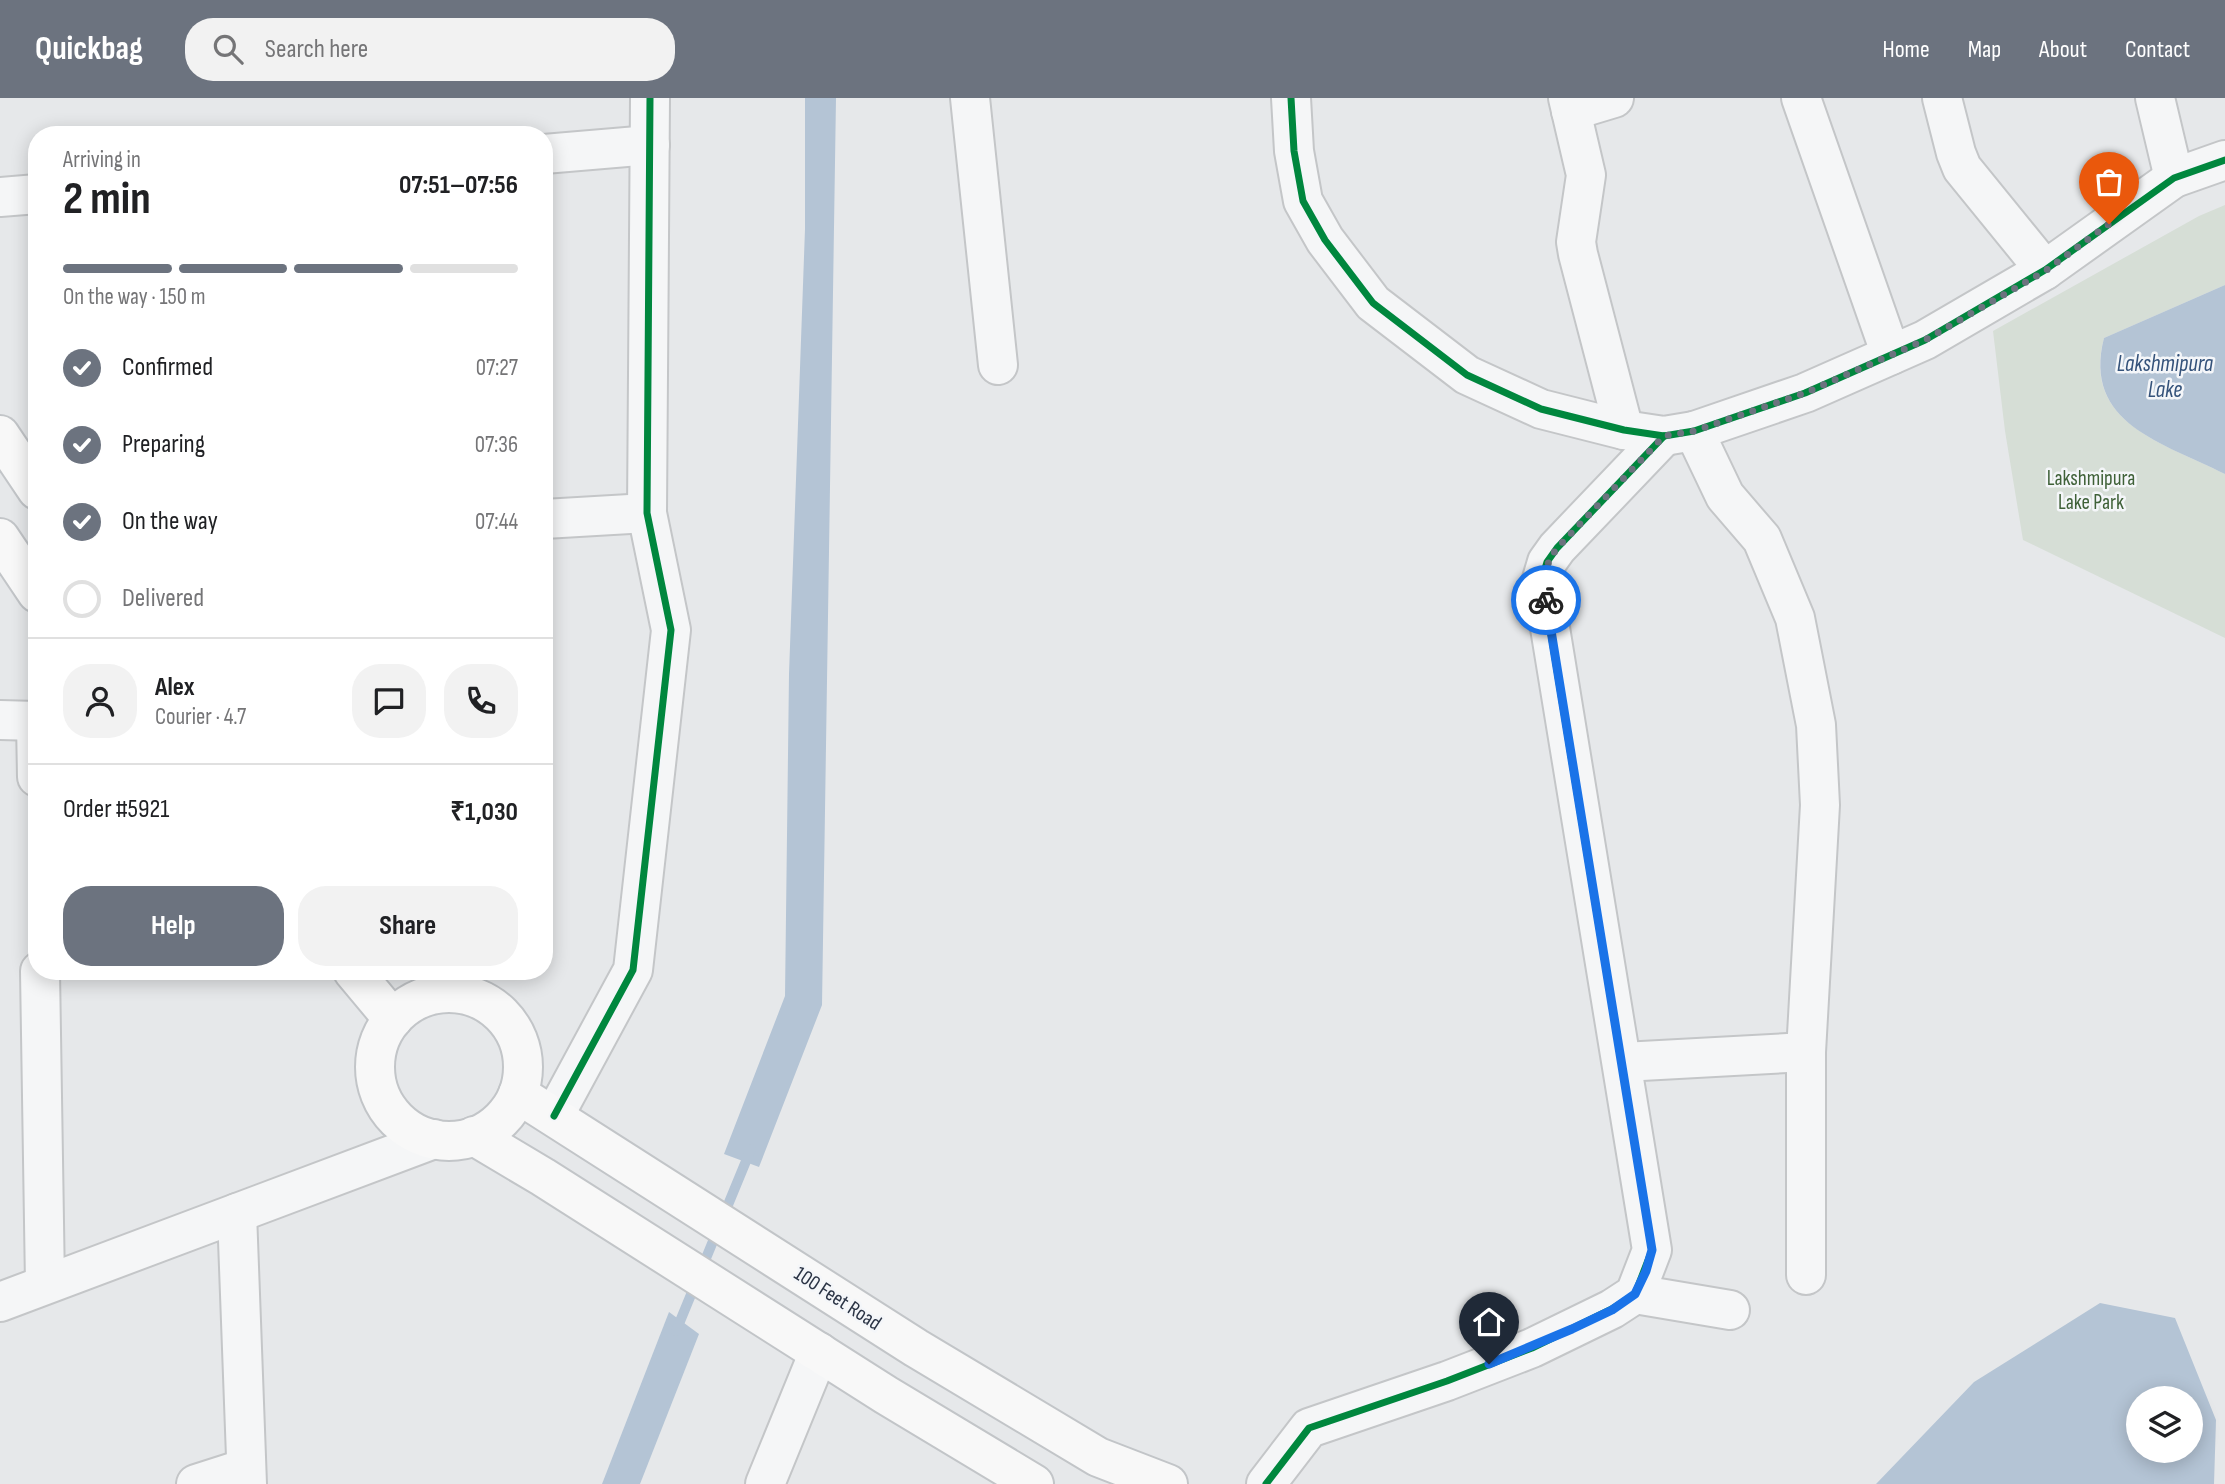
<!DOCTYPE html>
<meta charset="utf-8">
<style>
:root{--surface:#fff;--page:#f2f2f2;--text:#202124;--muted:#757577;--line:#e0e0e0;--accent:#6c737f}
body{margin:0;font-family:"Sofia Sans Condensed",sans-serif;background:var(--page);color:var(--text);height:100vh;display:flex;flex-direction:column;font-size:26px;white-space:nowrap}
*{box-sizing:border-box;margin:0}
p{font-size:23px;color:var(--muted)}
.icon{flex:none;width:38px;height:38px;fill:none;stroke:currentColor;stroke-width:2;stroke-linecap:round;stroke-linejoin:round}
.map{position:relative;flex:1;overflow:hidden}
.sheet{position:absolute;left:28px;top:28px;width:525px;height:854px;display:flex;flex-direction:column;background:var(--surface);border-radius:28px;box-shadow:0 4px 18px #0003}
.sheet>*{flex:none}
.buttons{position:absolute;left:2126px;top:1288px;display:grid;gap:14px}
.buttons a{display:grid;place-items:center;width:77px;height:77px;border-radius:50%;background:var(--surface);box-shadow:0 4px 18px #0003;font-size:35px}
.pin{position:absolute;display:grid;place-items:center;width:60px;height:60px;color:#fff;margin:-72px -30px;border-radius:50% 50% 50% 0;rotate:-45deg;box-shadow:0 0 7px #0007}
.pin .icon{rotate:45deg}
.courier{position:absolute;display:grid;place-items:center;width:70px;height:70px;margin:-35px;border:5px solid #1a73e8;border-radius:50%;background:#fff;color:#222;box-shadow:0 2px 9px #0007}
.head em{font-style:normal;font-weight:700}
.head div{display:flex;flex-direction:column-reverse}
.head{display:flex;align-items:center;justify-content:space-between;height:119px;padding:0 35px}
h1{font-size:46px;font-weight:700;line-height:52px}
.bar{display:grid;grid-template-columns:repeat(4,1fr);gap:10px 7px;align-content:center;height:84px;padding:0 35px}
.bar i{height:9px;border-radius:5px;background:var(--line)}
.bar .selected{background:var(--accent)}
.bar p{grid-column:span 4}
.line{display:flex;align-items:center;gap:18px;padding:0 35px;border-top:2px solid var(--line)}
.line div{flex:1}
.round{display:grid;place-items:center;flex:none;width:74px;height:74px;border-radius:28px;background:var(--page)}
ol{padding:0 35px;list-style:none}
li{display:flex;align-items:center;gap:21px;height:77px}
li p{margin-inline-start:auto}
li .icon{padding:7px;border-radius:50%;background:var(--accent);color:#fff;stroke-width:4}
li:last-child{color:var(--muted)}
li i{width:38px;height:38px;border:4px solid var(--line);border-radius:50%}
.button{display:flex;gap:14px;margin-top:auto;padding:14px 35px}
.button a{flex:1;height:80px;border-radius:28px;background:var(--accent);color:#fff;font-size:28px;font-weight:700;line-height:80px;text-align:center}
.button a+a{background:var(--page);color:var(--text)}
header{display:flex;align-items:center;gap:42px;box-sizing:border-box;height:98px;padding:0 35px;background:var(--accent);color:#fff}
header strong{font-size:33px}
nav{display:flex;gap:38px;margin-inline-start:auto;font-size:24px}
.search{width:490px;height:63px;background:var(--page);display:flex;align-items:center;gap:18px;box-sizing:border-box;padding:0 24px;border-radius:28px;color:var(--muted);font-size:26px}
.map>svg:first-child{display:block}
.green{fill:#d6ded6}
.water{fill:#b4c4d5;fill-rule:evenodd}
.lines{fill:none;stroke-linecap:round;stroke-linejoin:round}
.stream{stroke:#b4c4d5;stroke-width:10}
.minor-casing{stroke:#c4c6c8;stroke-width:42}
.major-casing{stroke:#c2c5c8;stroke-width:42}
.minor{stroke:#f5f6f7;stroke-width:38}
.major{stroke:#f8f8f8;stroke-width:38}
.cycleway-casing{stroke:#f4f6f9;stroke-width:11}
.cycleway{stroke:#00873e;stroke-width:7}
.done{stroke:#6c737f;stroke-width:7;stroke-dasharray:0 12.6}
.route{stroke:#1a73e8;stroke-width:9}
.labels{text-anchor:middle;stroke-width:5;stroke-linejoin:round;paint-order:stroke}
.park-label{font-size:21px;fill:#3f6138;stroke:#f4f6f9}
.street-label{font-size:21px;fill:#2b3445;stroke:#f4f6f9}
.water-label{font-size:23px;font-style:italic;fill:#34527a;stroke:#f4f6f9}
</style>
<header>
<strong>Quickbag</strong>
<div class="search"><svg class="icon" aria-label="search" viewBox="0 0 24 24"><circle cx="10" cy="10" r="6"/><path d="M15 15l6 6"/></svg>Search here</div>
<nav><a>Home</a><a>Map</a><a>About</a><a>Contact</a></nav>
</header>
<div class="map">
<svg width="2225" height="1386" viewBox="0 0 2225 1386">
<rect width="100%" height="100%" fill="#e6e8ea"/>
<!-- green -->
<path class="green" d="M2225 107V187L2104 240C2081 325 2164 345 2225 376V540L2023 442 2005 333 1993 233 2199 118Z"/>
<!-- water -->
<g class="water">
<path d="M805 0H836L822 907 759 1069 724 1056 785 898 789 576 805 131Z"/>
<path d="M2225 187V376C2164 345 2082 326 2104 240Z"/>
<path d="M2100 1205 2175 1220 2216 1322 2214 1386H1876L1974 1284ZM2191 1300V1353H2138V1300Z"/>
<path d="M669 1214 699 1236 640 1386H602Z"/>
</g>
<g class="lines">
<!-- stream -->
<path class="stream" d="M676 1233 751 1051"/>
<defs>
<g id="minor">
<path d="M970 0 998 267"/>
<path d="M1291 0 1294 53 1303 103 1325 142 1373 205 1467 277 1541 311 1624 332 1664 338 1694 333 1805 295 1925 242 2045 172 2174 80 2225 62"/>
<path d="M1568 0 1586 77 1576 144 1578 156 1624 332"/>
<path d="M1801 0 1891 257"/>
<path d="M1942 0 1956 55 1962 70 2045 172"/>
<path d="M2155 0 2174 80"/>
<path d="M1571 13 1614 0"/>
<path d="M544 56 650 47"/>
<path d="M0 99 37 96"/>
<path d="M1694 333 1725 398 1762 441 1795 520 1816 627 1820 707 1806 954V1177"/>
<path d="M544 421 647 415"/>
<path d="M0 622 37 623"/>
<path d="M36 623 37 679"/>
<path d="M40 873 45 1186"/>
<path d="M1623 964 1806 954"/>
<path d="M554 1018 633 872 671 532 647 415 650 0"/>
<path d="M237 1115 247 1386"/>
<path d="M1635 1196 1730 1212"/>
<path d="M0 1204 434 1041"/>
<path d="M196 1386 246 1370"/>
<path d="M765 1386 819 1254"/>
<path d="M1266 1386 1309 1330 1447 1283 1532 1250 1612 1211 1635 1196 1652 1152 1542 481 1547 464 1557 450 1664 338"/>
</g>
<g id="major">
<path d="M0 337 37 392"/>
<path d="M0 440 37 495"/>
<path d="M353 873 393 921"/>
<circle cx="449" cy="969" r="74"/>
<path d="M518 996 916 1250 1098 1359 1168 1386"/>
<path d="M474 1038 543 1079 886 1297 1034 1386"/>
</g>
</defs>
<!-- minor casing -->
<use href="#minor" class="minor-casing"/>
<!-- major casing -->
<use href="#major" class="major-casing"/>
<!-- minor -->
<use href="#minor" class="minor"/>
<!-- major -->
<use href="#major" class="major"/>
<defs>
<g id="cycleway">
<path d="M1291 0 1294 53 1303 103 1325 142 1373 205 1467 277 1541 311 1624 332 1664 338 1694 333 1805 295 1925 242 2045 172 2174 80 2225 62"/>
<path d="M554 1018 633 872 671 532 647 415 650 0"/>
<path d="M1266 1386 1309 1330 1447 1283 1532 1250 1612 1211 1635 1196 1652 1152 1542 481 1547 464 1557 450 1664 338"/>
</g>
</defs>
<!-- cycleway casing -->
<use href="#cycleway" class="cycleway-casing"/>
<!-- cycleway -->
<use href="#cycleway" class="cycleway"/>
</g>
<g class="lines">
<!-- done -->
<path class="done" d="M1546 502C1542 480 1544 469 1557 450L1664 338 1694 333 1805 295 1925 242 2045 173 2109 126"/>
<!-- route -->
<path class="route" d="M1489 1266 1572 1231 1612 1212 1635 1196 1646 1173 1652 1152 1546 502"/>
</g>
<g class="labels">
<!-- park labels -->
<g class="park-label">
<text x="2091" y="387">Lakshmipura<tspan x="2091" dy="24">Lake Park</tspan></text>
</g>
<!-- street labels -->
<g class="street-label">
<text transform="translate(838 1200) rotate(33)" y="7">100 Feet Road</text>
</g>
<!-- water labels -->
<g class="water-label">
<text x="2165" y="273">Lakshmipura<tspan x="2165" dy="26">Lake</tspan></text>
</g>
</g>
</svg>
<div class="buttons">
<a><svg class="icon" aria-label="layers" viewBox="0 0 24 24"><path d="M12 4l9 5-9 5-9-5zM3 14l9 5 9-5"/></svg></a>
</div>
<div class="pin" style="left:2109px;top:126px;background:#ea580c"><svg class="icon" aria-label="bag" viewBox="0 0 24 24"><path d="M5 8h14l-1 12H6zM9 8a3 3 0 0 1 6 0"/></svg></div>
<div class="pin" style="left:1489px;top:1266px;background:#1f2937"><svg class="icon" aria-label="home" viewBox="0 0 24 24"><path d="M3 11l9-7 9 7M6 9v11h12V9"/></svg></div>
<div class="courier" style="left:1546px;top:502px"><svg class="icon" aria-label="bike" viewBox="0 0 24 24"><circle cx="6" cy="16" r="4"/><circle cx="18" cy="16" r="4"/><path d="M6 16l4-8h5l3 8M10 8l3 8H6M13 5h3"/></svg></div>
<section class="sheet">
<div class="head"><div><h1>2 min</h1><p>Arriving in</p></div><em>07:51–07:56</em></div>
<div class="bar"><i class="selected"></i><i class="selected"></i><i class="selected"></i><i></i><p>On the way · 150 m</p></div>
<ol>
<li><svg class="icon" aria-label="check" viewBox="0 0 24 24"><path d="M5 12l5 5 9-10"/></svg>Confirmed<p>07:27</p></li>
<li><svg class="icon" aria-label="check" viewBox="0 0 24 24"><path d="M5 12l5 5 9-10"/></svg>Preparing<p>07:36</p></li>
<li><svg class="icon" aria-label="check" viewBox="0 0 24 24"><path d="M5 12l5 5 9-10"/></svg>On the way<p>07:44</p></li>
<li><i></i>Delivered</li>
</ol>
<div class="line" style="height:126px"><a class="round"><svg class="icon" aria-label="person" viewBox="0 0 24 24"><circle cx="12" cy="8" r="4"/><path d="M4 21q1-7 8-7t8 7"/></svg></a><div><b>Alex</b><p>Courier · 4.7</p></div><a class="round"><svg class="icon" aria-label="chat" viewBox="0 0 24 24"><path d="M4 5h16v11H9l-5 4z"/></svg></a><a class="round"><svg class="icon" aria-label="phone" viewBox="0 0 24 24"><path d="M5 4h4l2 5-3 2q2 4 5 5l2-3 5 2v4C11 20 4 13 5 4z"/></svg></a></div>
<div class="line" style="height:91px"><div>Order #5921</div><b>₹1,030</b></div>
<div class="button"><a>Help</a><a>Share</a></div>
</section>
</div>
